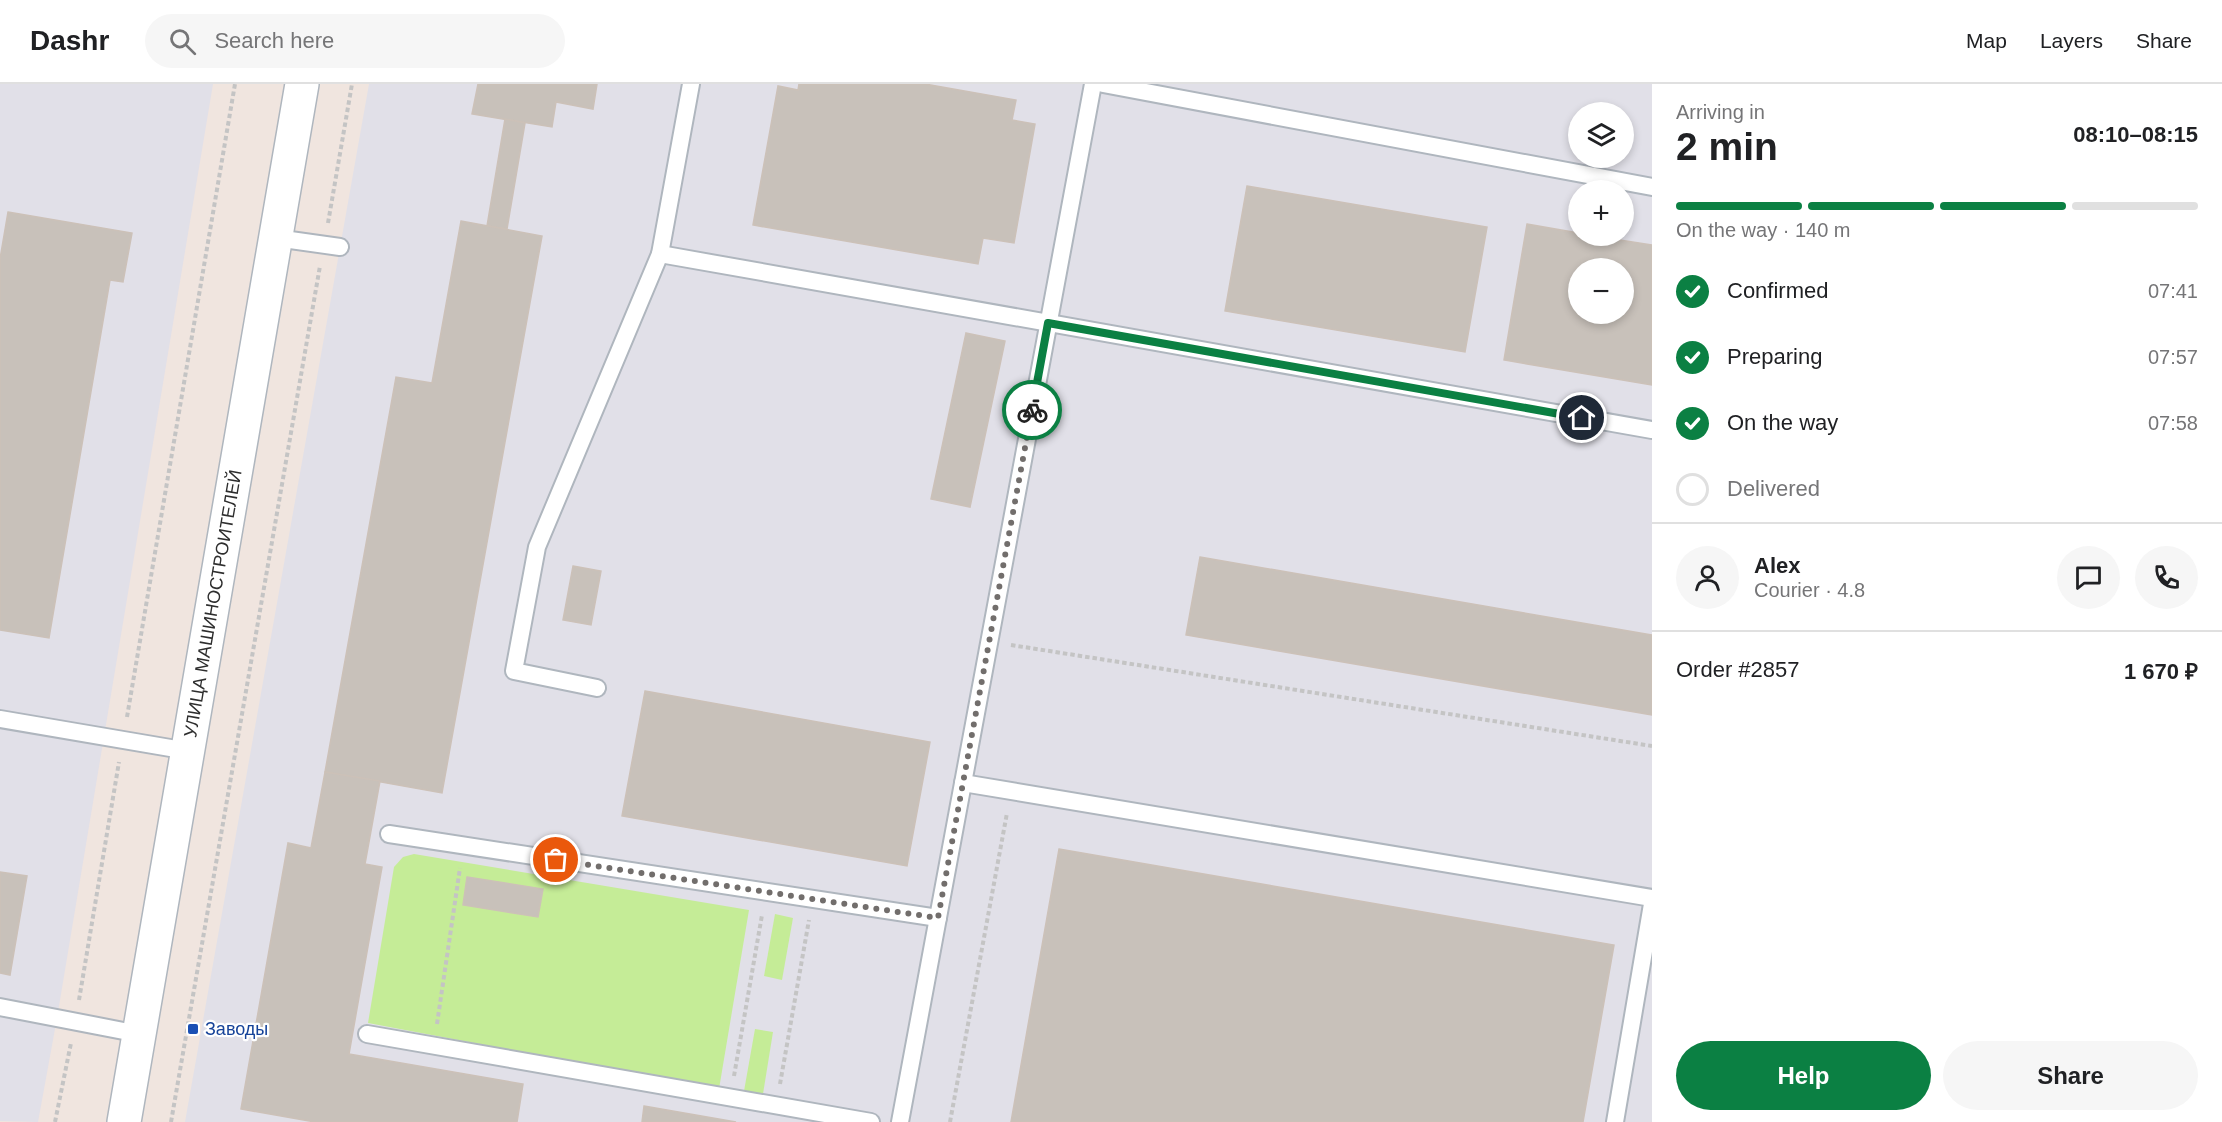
<!DOCTYPE html>
<meta charset="utf-8">
<style>
:root{--surface:#fff;--page:#f6f6f6;--text:#202124;--muted:#757577;--line:#e0e0e0;--accent:#0b8043}
body{margin:0;font-family:Arial,sans-serif;background:var(--page);color:var(--text);height:100vh;display:flex;flex-direction:column;font-size:22px;white-space:nowrap}
*{box-sizing:border-box;margin:0}
p{font-size:20px;color:var(--muted)}
.icon{flex:none;width:33px;height:33px;fill:none;stroke:currentColor;stroke-width:2;stroke-linecap:round;stroke-linejoin:round}
.map{position:relative;flex:1;overflow:hidden}
.details{display:flex;flex-direction:column;background:var(--surface);width:570px}
.details>*{flex:none}
.buttons{position:absolute;left:1568px;top:18px;display:grid;gap:12px}
.buttons a{display:grid;place-items:center;width:66px;height:66px;border-radius:50%;background:var(--surface);box-shadow:0 3px 9px #0003;font-size:30px}
.pin{position:absolute;display:grid;place-items:center;width:51px;height:51px;color:#fff;margin:-26px;border:3px solid #fff;border-radius:50%;box-shadow:0 2px 6px #0007}
.courier{position:absolute;display:grid;place-items:center;width:60px;height:60px;margin:-30px;border:4px solid #0b8043;border-radius:50%;background:#fff;color:#222;box-shadow:0 2px 8px #0007}
.summary em{font-style:normal;font-weight:700}
.summary div{display:flex;flex-direction:column-reverse}
.summary{display:flex;align-items:center;justify-content:space-between;height:102px;padding:0 24px}
h1{font-size:39px;font-weight:700;line-height:45px}
.bar{display:grid;grid-template-columns:repeat(4,1fr);gap:9px 6px;align-content:center;height:72px;padding:0 24px}
.bar i{height:8px;border-radius:4px;background:var(--line)}
.bar .active{background:var(--accent)}
.bar p{grid-column:span 4}
.line{display:flex;align-items:center;gap:15px;padding:0 24px;border-top:2px solid var(--line)}
.line div{flex:1}
.round{display:grid;place-items:center;flex:none;width:63px;height:63px;border-radius:32px;background:var(--page)}
ol{padding:0 24px;list-style:none}
li{display:flex;align-items:center;gap:18px;height:66px}
li p{margin-inline-start:auto}
li .icon{padding:6px;border-radius:50%;background:var(--accent);color:#fff;stroke-width:4}
li:last-child{color:var(--muted)}
li i{width:33px;height:33px;border:3px solid var(--line);border-radius:50%}
.primary-button{display:flex;gap:12px;margin-top:auto;padding:12px 24px}
.primary-button a{flex:1;height:69px;border-radius:36px;background:var(--accent);color:#fff;font-size:24px;font-weight:700;line-height:69px;text-align:center}
.primary-button a+a{background:var(--page);color:var(--text)}
header{display:flex;align-items:center;gap:36px;box-sizing:border-box;height:84px;padding:0 30px;background:var(--surface);border-bottom:2px solid var(--line)}
header strong{font-size:28px}
nav{display:flex;gap:33px;margin-inline-start:auto;font-size:21px}
.search{width:420px;height:54px;background:var(--page);display:flex;align-items:center;gap:15px;box-sizing:border-box;padding:0 21px;border-radius:33px;color:var(--muted);font-size:22px}
main{display:flex;flex:1;min-height:0}
.map>svg:first-child{display:block}
.industrial{fill:#e1e0e8;fill-rule:evenodd}
.green{fill:#c5ec97}
.building{fill:#c8c1ba;stroke:#ccc1b8;stroke-width:1.5;fill-rule:evenodd}
.lines{fill:none;stroke-linecap:round;stroke-linejoin:round}
.lane-casing{stroke:#afb6be;stroke-width:20}
.secondary-casing{stroke:#afb6be;stroke-width:36}
.path{stroke:#c4c4c4;stroke-width:4;stroke-dasharray:4.5 3;stroke-linecap:butt}
.lane{stroke:#fff;stroke-width:16}
.secondary{stroke:#fff;stroke-width:33}
.done{stroke:#726e6c;stroke-width:6;stroke-dasharray:0 10.8}
.route{stroke:#0b8043;stroke-width:8}
.transit-dot{fill:#1a4fb4;stroke:#fff;stroke-width:2}
.labels{text-anchor:middle;stroke-width:4.5;stroke-linejoin:round;paint-order:stroke}
.street-label{font-size:18px;fill:#2e2e2e;stroke:#fff}
.transit-label{font-size:18px;fill:#164399;stroke:#fff;text-anchor:start}
</style>
<header>
<strong>Dashr</strong>
<div class="search"><svg class="icon" aria-label="search" viewBox="0 0 24 24"><circle cx="10" cy="10" r="6"/><path d="M15 15l6 6"/></svg>Search here</div>
<nav><a>Map</a><a>Layers</a><a>Share</a></nav>
</header>
<main>
<div class="map">
<svg width="1652" height="1038" viewBox="0 0 1652 1038">
<rect width="100%" height="100%" fill="#f0e5df"/>
<!-- industrial -->
<g class="industrial">
<path d="M0 0H213L57 934 38 1038 0 1037Z"/>
<path d="M369 0H1652V1038H185ZM1578 28H1623V74H1578ZM1578 106H1623V152H1578ZM1578 184H1623V230H1578Z"/>
</g>
<!-- green -->
<g class="green">
<path d="M414 770 749 826 719 1005 368 939 394 783 403 773Z"/>
<path d="M775 830 793 834 782 896 764 892Z"/>
<path d="M755 945 773 948 763 1010 744 1007Z"/>
</g>
<!-- building -->
<g class="building">
<path d="M478 0H597L593 25 556 18 552 43 472 30Z"/>
<path d="M799 0H925L1016 16 1012 36 1035 40 1014 159 983 154 978 180 753 141 778 2 798 6Z"/>
<path d="M505 35 525 39 507 145 487 142Z"/>
<path d="M1247 102 1487 143 1465 268 1225 227Z"/>
<path d="M8 128 132 149 123 198 110 196 49 554 0 546V175Z"/>
<path d="M461 137 542 152 442 709 325 688 396 293 432 299Z"/>
<path d="M1527 140 1578 149V152H1594L1652 161V301L1504 276ZM1578 184H1623V230H1578Z"/>
<path d="M966 249 1005 257 970 423 931 415Z"/>
<path d="M1200 473 1652 551V631L1186 551Z"/>
<path d="M573 482 601 487 591 541 563 536Z"/>
<path d="M645 607 930 658 907 782 622 732Z"/>
<path d="M325 688 380 697 365 780 382 783 349 970 523 1000 517 1038H315L241 1025 288 759 311 764Z"/>
<path d="M1059 765 1614 861 1583 1038H1011Z"/>
<path d="M0 788 27 792 10 891 0 889Z"/>
<path d="M467 793 543 805 538 833 463 821Z"/>
<path d="M644 1022 736 1038H642Z"/>
</g>
<g class="lines">
<defs>
<g id="lane">
<path d="M691 0 660 170 1652 346"/>
<path d="M1103 0 1652 103"/>
<path d="M276 154 340 163"/>
<path d="M597 604 514 587 537 463 660 170"/>
<path d="M0 635 188 667"/>
<path d="M963 699 1652 814"/>
<path d="M389 750 938 834"/>
<path d="M0 923 139 950"/>
<path d="M367 950 871 1038"/>
<path d="M900 1038 1093 0"/>
<path d="M1615 1038 1652 820"/>
</g>
<g id="secondary">
<path id="s1" d="M124 1038 302 0"/>
</g>
</defs>
<!-- lane casing -->
<use href="#lane" class="lane-casing"/>
<!-- secondary casing -->
<use href="#secondary" class="secondary-casing"/>
<!-- path -->
<g class="path">
<path d="M328 139 352 0"/>
<path d="M1011 561 1652 662"/>
<path d="M127 633 235 0"/>
<path d="M79 916 119 678"/>
<path d="M437 940 460 784"/>
<path d="M734 992 762 831"/>
<path d="M780 1000 809 836"/>
<path d="M55 1038 71 959"/>
<path d="M171 1038 320 182"/>
<path d="M950 1038 1007 729"/>
</g>
<!-- lane -->
<use href="#lane" class="lane"/>
<!-- secondary -->
<use href="#secondary" class="secondary"/>
</g>
<g class="lines">
<!-- done -->
<path class="done" d="M556 776 938 834 1032 326"/>
<!-- route -->
<path class="route" d="M1032 326 1048 239 1582 334"/>
</g>
<!-- markers -->
<rect class="transit-dot" x="187" y="939" width="12" height="12" rx="3"/>
<g class="labels">
<!-- street labels -->
<g class="street-label">
<text dy="6" stroke="none"><textPath href="#s1" startOffset="526">УЛИЦА МАШИНОСТРОИТЕЛЕЙ</textPath></text>
</g>
<!-- transit labels -->
<g class="transit-label">
<text x="205" y="951">Заводы</text>
</g>
</g>
</svg>
<div class="buttons">
<a><svg class="icon" aria-label="layers" viewBox="0 0 24 24"><path d="M12 4l9 5-9 5-9-5zM3 14l9 5 9-5"/></svg></a>
<a>+</a>
<a>−</a>
</div>
<div class="pin" style="left:556px;top:776px;background:#ea580c"><svg class="icon" aria-label="bag" viewBox="0 0 24 24"><path d="M5 8h14l-1 12H6zM9 8a3 3 0 0 1 6 0"/></svg></div>
<div class="pin" style="left:1582px;top:334px;background:#1f2937"><svg class="icon" aria-label="home" viewBox="0 0 24 24"><path d="M3 11l9-7 9 7M6 9v11h12V9"/></svg></div>
<div class="courier" style="left:1032px;top:326px"><svg class="icon" aria-label="bike" viewBox="0 0 24 24"><circle cx="6" cy="16" r="4"/><circle cx="18" cy="16" r="4"/><path d="M6 16l4-8h5l3 8M10 8l3 8H6M13 5h3"/></svg></div>
</div>
<section class="details">
<div class="summary"><div><h1>2 min</h1><p>Arriving in</p></div><em>08:10–08:15</em></div>
<div class="bar"><i class="active"></i><i class="active"></i><i class="active"></i><i></i><p>On the way · 140 m</p></div>
<ol>
<li><svg class="icon" aria-label="check" viewBox="0 0 24 24"><path d="M5 12l5 5 9-10"/></svg>Confirmed<p>07:41</p></li>
<li><svg class="icon" aria-label="check" viewBox="0 0 24 24"><path d="M5 12l5 5 9-10"/></svg>Preparing<p>07:57</p></li>
<li><svg class="icon" aria-label="check" viewBox="0 0 24 24"><path d="M5 12l5 5 9-10"/></svg>On the way<p>07:58</p></li>
<li><i></i>Delivered</li>
</ol>
<div class="line" style="height:108px"><a class="round"><svg class="icon" aria-label="person" viewBox="0 0 24 24"><circle cx="12" cy="8" r="4"/><path d="M4 21q1-7 8-7t8 7"/></svg></a><div><b>Alex</b><p>Courier · 4.8</p></div><a class="round"><svg class="icon" aria-label="chat" viewBox="0 0 24 24"><path d="M4 5h16v11H9l-5 4z"/></svg></a><a class="round"><svg class="icon" aria-label="phone" viewBox="0 0 24 24"><path d="M5 4h4l2 5-3 2q2 4 5 5l2-3 5 2v4C11 20 4 13 5 4z"/></svg></a></div>
<div class="line" style="height:78px"><div>Order #2857</div><b>1 670 ₽</b></div>
<div class="primary-button"><a>Help</a><a>Share</a></div>
</section>
</main>
